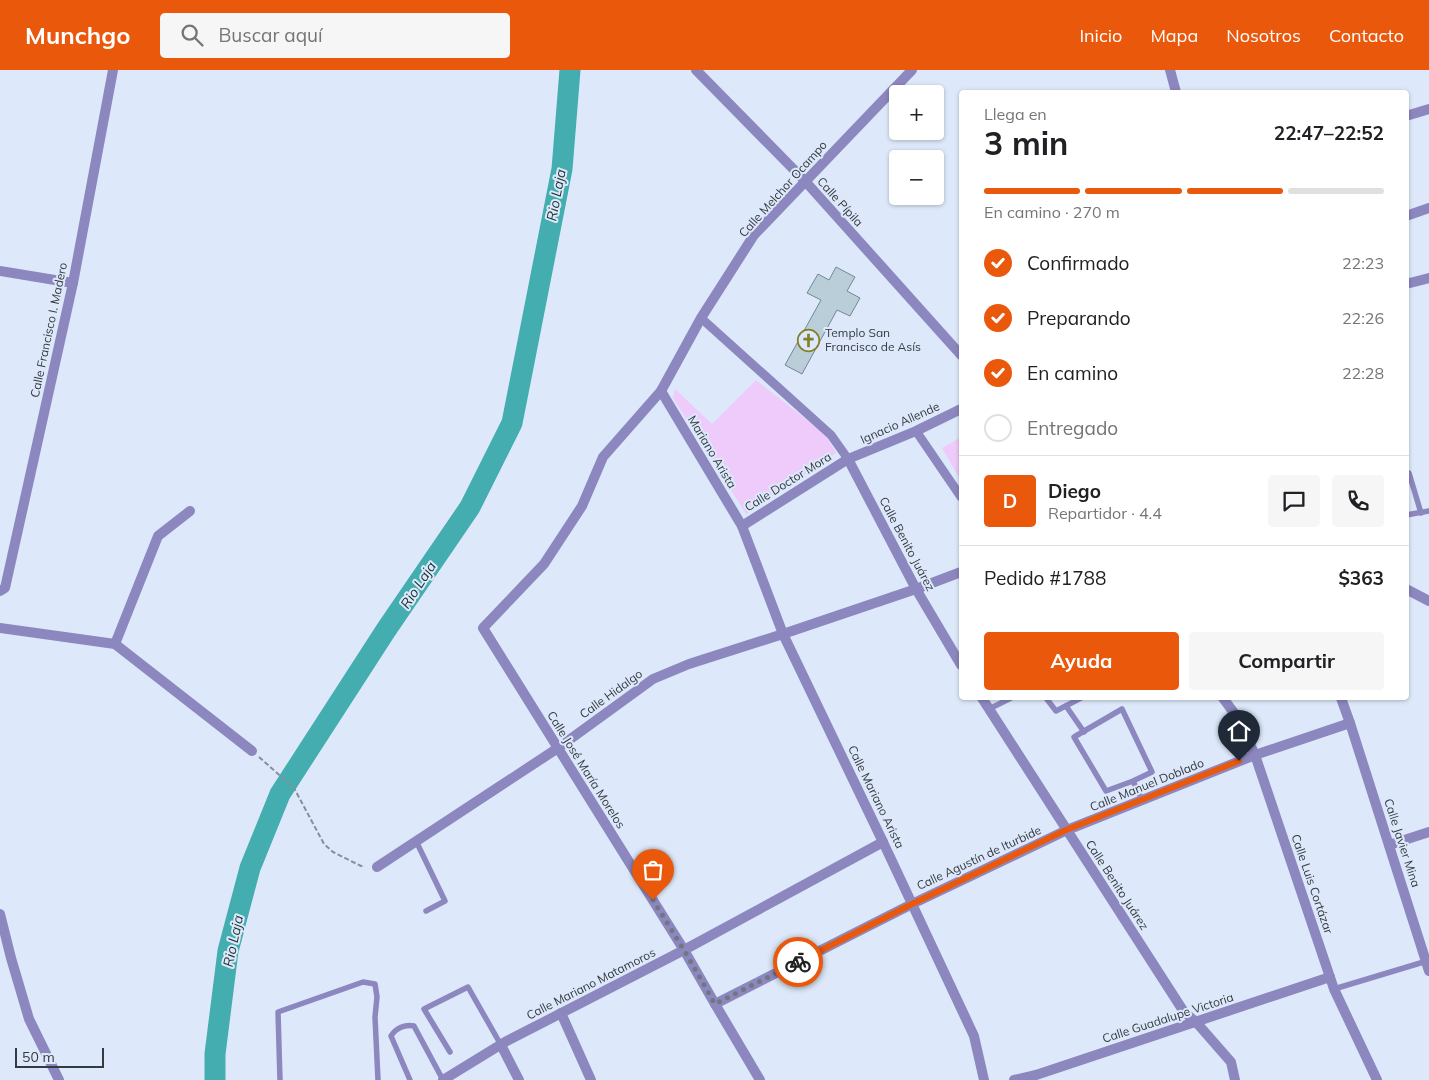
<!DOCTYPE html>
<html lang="es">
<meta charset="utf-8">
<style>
:root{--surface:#fff;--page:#f6f6f6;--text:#202124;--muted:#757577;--line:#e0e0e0;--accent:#ea580c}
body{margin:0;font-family:Mulish,sans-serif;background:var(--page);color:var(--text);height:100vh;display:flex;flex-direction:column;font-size:19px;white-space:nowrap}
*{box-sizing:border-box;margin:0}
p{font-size:16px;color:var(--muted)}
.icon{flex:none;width:28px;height:28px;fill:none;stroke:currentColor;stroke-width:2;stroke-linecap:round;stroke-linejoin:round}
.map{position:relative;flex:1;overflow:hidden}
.side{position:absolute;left:959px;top:20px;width:450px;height:610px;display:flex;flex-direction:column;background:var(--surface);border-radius:5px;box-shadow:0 1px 4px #0004}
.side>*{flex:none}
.buttons{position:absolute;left:889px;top:15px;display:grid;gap:10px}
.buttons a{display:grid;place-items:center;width:55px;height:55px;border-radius:5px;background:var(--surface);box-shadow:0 1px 4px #0004;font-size:25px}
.scale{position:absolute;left:15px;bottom:12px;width:89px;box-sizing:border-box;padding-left:5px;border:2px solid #353a40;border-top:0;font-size:14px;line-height:18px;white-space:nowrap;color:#353a40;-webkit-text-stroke:4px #dde9fa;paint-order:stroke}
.pin{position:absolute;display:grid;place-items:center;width:42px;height:42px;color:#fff;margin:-51px -21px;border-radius:50% 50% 50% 0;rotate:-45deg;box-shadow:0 0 5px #0007}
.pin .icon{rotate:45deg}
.courier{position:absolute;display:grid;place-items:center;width:50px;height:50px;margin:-25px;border:4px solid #ea580c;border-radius:50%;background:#fff;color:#222;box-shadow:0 1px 6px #0007}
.head em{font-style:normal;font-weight:700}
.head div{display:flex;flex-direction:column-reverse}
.head{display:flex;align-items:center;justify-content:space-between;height:85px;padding:0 25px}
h1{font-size:32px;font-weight:700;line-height:38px}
.bar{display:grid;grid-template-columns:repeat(4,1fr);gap:8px 5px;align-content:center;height:60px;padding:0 25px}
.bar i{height:6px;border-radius:4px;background:var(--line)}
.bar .current{background:var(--accent)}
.bar p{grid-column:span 4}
.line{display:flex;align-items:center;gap:12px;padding:0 25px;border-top:1px solid var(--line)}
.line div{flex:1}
.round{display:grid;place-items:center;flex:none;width:52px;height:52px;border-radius:5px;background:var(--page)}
ol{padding:0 25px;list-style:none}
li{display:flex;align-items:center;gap:15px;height:55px}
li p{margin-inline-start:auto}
li .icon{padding:5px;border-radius:50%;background:var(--accent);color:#fff;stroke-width:4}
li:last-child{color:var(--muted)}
li i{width:28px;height:28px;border:2px solid var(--line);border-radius:50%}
.primary-button{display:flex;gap:10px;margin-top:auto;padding:10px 25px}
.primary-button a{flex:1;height:58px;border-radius:5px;background:var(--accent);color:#fff;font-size:20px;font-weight:700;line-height:58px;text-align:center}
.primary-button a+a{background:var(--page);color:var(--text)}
header{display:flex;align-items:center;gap:30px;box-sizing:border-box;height:70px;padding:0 25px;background:var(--accent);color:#fff}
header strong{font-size:24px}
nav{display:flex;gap:28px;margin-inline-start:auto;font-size:18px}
.search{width:350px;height:45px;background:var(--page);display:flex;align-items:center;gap:12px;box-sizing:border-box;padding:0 18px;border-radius:5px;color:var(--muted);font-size:19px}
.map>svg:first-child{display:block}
.green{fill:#eecbfa}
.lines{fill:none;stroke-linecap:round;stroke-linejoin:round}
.river{stroke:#43adaf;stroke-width:21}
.building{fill:#b9ced8;stroke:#748891}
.path{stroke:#868f9a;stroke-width:2;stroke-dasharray:5 2.5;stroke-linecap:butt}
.service{stroke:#8c88bf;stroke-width:5.5}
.pedestrian{stroke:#8c88bf;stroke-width:9}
.minor{stroke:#8c88bf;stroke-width:10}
.tertiary{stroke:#8c88bf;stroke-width:10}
.done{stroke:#707781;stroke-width:5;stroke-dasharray:0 9}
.route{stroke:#ea580c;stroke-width:6}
.labels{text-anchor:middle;stroke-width:4;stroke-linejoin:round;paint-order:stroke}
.street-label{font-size:12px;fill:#353a40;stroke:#dde9fa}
.poi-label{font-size:12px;fill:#353a40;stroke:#dde9fa;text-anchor:start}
.water-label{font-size:14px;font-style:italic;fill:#1a3233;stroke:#dde9fa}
</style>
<header>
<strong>Munchgo</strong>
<div class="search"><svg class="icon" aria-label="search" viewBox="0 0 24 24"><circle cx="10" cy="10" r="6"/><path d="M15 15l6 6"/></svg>Buscar aquí</div>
<nav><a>Inicio</a><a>Mapa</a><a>Nosotros</a><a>Contacto</a></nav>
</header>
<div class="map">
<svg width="1429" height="1010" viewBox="0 0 1429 1010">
<rect width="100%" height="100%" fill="#dde9fa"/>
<!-- green -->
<g class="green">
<path d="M756 310 825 364 836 383 746 444 673 328 675 319 712 354Z"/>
<path d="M961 367V411L942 378Z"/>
</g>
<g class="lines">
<!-- river -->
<path class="river" d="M215 1010V984L228 881 250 798 280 724 386 560 470 437 512 353 562 99 570 0"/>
</g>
<!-- building -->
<path class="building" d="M836 197 855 207 847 221 860 228 850 246 837 240 802 304 785 295 821 230 807 223 818 204 829 210Z"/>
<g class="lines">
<!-- path -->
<path class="path" d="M259 687 294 718 324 774 333 782 361 796H365"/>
<!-- service -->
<g class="service">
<path d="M1406 403H1409L1421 443"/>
<path d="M1406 445 1429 441"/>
<path d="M1046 628 1056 641 1081 628"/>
<path d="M1066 636 1084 662"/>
<path d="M989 639 1011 628"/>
<path d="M1133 711 1106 721 1074 667 1122 639 1152 702 1133 711 1142 730"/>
<path d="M416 771 445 831 426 841"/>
<path d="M1334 919 1427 891"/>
<path d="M450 982 424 939 468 917 501 975"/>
<path d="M280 1010 278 942 363 912 375 914 377 927 375 947 378 1010"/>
<path d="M410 1010 391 966C396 958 405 954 414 956L443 1010"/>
</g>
<!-- pedestrian -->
<g class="pedestrian">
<path d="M701 248 831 365 848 389"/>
<path d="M916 361 961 427"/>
</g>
<!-- minor -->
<g class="minor">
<path d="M696 0 805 111 961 285"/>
<path d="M1406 46 1429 39"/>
<path d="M1406 146 1429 138"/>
<path d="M0 201 73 213"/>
<path d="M1406 214 1429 208"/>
<path d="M848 389 916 519 961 595"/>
<path d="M742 456 848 389 916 361 961 339"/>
<path d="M0 521 5 518 73 213 113 0"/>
<path d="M0 558 115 574 252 681"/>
<path d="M115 574 158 466 190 441"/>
<path d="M982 628 1184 942 1196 952 1231 992 1235 1010"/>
<path d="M1223 628 1237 647 1255 685 1334 919 1377 1010"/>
<path d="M1350 653 1429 901"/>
<path d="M883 772 974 966 984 1010"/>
<path d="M1389 775 1429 762"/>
<path d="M377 797 558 678 653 609 689 594 783 564 742 456 661 321"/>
<path d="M0 844 11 888 29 949 59 1010"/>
<path d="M684 880 483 558 544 494 582 436 603 387 661 321 701 248 754 165 912 0"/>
<path d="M715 934 760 1010"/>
<path d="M561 943 591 1010"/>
<path d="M501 975 519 1010"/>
<path d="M1014 1010 1036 1005 1330 907"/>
</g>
<!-- tertiary -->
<g class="tertiary">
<path d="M1170 0 1176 22"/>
<path d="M1406 519 1429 531"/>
<path d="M684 880 715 934 912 834 1067 760 1255 685 1350 653 1341 628"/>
<path d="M443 1010 505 972 684 880 883 772 783 564 916 519 961 502"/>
</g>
</g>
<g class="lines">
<!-- done -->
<path class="done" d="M653 830 684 880 715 934 798 892"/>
<!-- route -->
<path class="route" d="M798 892 912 834 1066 760 1239 691"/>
</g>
<!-- icons -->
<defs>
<symbol id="church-ring" viewBox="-11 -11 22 22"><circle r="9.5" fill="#dde9fa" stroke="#858028" stroke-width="1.5"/><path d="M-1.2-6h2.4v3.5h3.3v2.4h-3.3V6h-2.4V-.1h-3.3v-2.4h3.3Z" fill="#858028"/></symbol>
</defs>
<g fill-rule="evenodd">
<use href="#church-ring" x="796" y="258" width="25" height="25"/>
</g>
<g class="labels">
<!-- street labels -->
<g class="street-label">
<text transform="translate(783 119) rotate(-48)" y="4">Calle Melchor Ocampo</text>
<text transform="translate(840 132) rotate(48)" y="4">Calle Pípila</text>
<text transform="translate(49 260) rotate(-78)" y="4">Calle Francisco I. Madero</text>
<text transform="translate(900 353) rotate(-24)" y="4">Ignacio Allende</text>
<text transform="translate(712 382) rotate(59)" y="4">Mariano Arista</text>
<text transform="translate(788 412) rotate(-32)" y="4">Calle Doctor Mora</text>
<text transform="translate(907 474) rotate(62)" y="4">Calle Benito Juárez</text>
<text transform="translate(611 624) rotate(-36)" y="4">Calle Hidalgo</text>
<text transform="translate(586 700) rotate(58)" y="4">Calle José María Morelos</text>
<text transform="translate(1147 715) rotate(-22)" y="4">Calle Manuel Doblado</text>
<text transform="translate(876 727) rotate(64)" y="4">Calle Mariano Arista</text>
<text transform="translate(1402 773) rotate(72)" y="4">Calle Javier Mina</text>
<text transform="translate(979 788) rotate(-25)" y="4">Calle Agustín de Iturbide</text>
<text transform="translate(1312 814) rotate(71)" y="4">Calle Luis Cortázar</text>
<text transform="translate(1117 815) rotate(57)" y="4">Calle Benito Juárez</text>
<text transform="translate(591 914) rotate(-27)" y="4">Calle Mariano Matamoros</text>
<text transform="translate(1168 948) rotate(-18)" y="4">Calle Guadalupe Victoria</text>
</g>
<!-- poi labels -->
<g class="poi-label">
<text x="825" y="267">Templo San<tspan x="825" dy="14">Francisco de Asís</tspan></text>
</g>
<!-- water labels -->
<g class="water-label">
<text transform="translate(556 125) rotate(-79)" y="5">Rio Laja</text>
<text transform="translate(418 515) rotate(-57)" y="5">Rio Laja</text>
<text transform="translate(233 871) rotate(-78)" y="5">Rio Laja</text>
</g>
</g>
</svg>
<div class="buttons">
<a>+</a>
<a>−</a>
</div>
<div class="scale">50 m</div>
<div class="pin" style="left:653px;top:830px;background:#ea580c"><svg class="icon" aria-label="bag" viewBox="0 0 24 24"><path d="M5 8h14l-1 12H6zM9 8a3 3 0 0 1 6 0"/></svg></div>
<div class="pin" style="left:1239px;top:691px;background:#1f2937"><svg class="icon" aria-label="home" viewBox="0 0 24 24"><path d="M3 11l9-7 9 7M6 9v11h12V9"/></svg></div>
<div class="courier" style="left:798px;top:892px"><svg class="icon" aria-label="bike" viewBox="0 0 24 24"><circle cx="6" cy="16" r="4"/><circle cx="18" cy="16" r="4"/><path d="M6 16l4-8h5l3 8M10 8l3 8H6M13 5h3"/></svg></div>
<section class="side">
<div class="head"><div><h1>3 min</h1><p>Llega en</p></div><em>22:47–22:52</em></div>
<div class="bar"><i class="current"></i><i class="current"></i><i class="current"></i><i></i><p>En camino · 270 m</p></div>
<ol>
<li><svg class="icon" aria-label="check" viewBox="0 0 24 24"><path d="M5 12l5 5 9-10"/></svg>Confirmado<p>22:23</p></li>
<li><svg class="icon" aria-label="check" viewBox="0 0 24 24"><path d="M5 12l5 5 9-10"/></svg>Preparando<p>22:26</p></li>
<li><svg class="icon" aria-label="check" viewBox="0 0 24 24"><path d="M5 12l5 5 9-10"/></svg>En camino<p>22:28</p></li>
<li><i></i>Entregado</li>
</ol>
<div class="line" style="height:90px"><b class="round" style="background:var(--accent);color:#fff">D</b><div><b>Diego</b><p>Repartidor · 4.4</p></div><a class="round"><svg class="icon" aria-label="chat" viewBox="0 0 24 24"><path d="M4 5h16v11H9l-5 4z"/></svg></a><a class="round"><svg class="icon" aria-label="phone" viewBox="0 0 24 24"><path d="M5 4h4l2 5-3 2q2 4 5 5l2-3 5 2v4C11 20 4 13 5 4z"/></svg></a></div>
<div class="line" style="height:65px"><div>Pedido #1788</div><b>$363</b></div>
<div class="primary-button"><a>Ayuda</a><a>Compartir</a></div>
</section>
</div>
